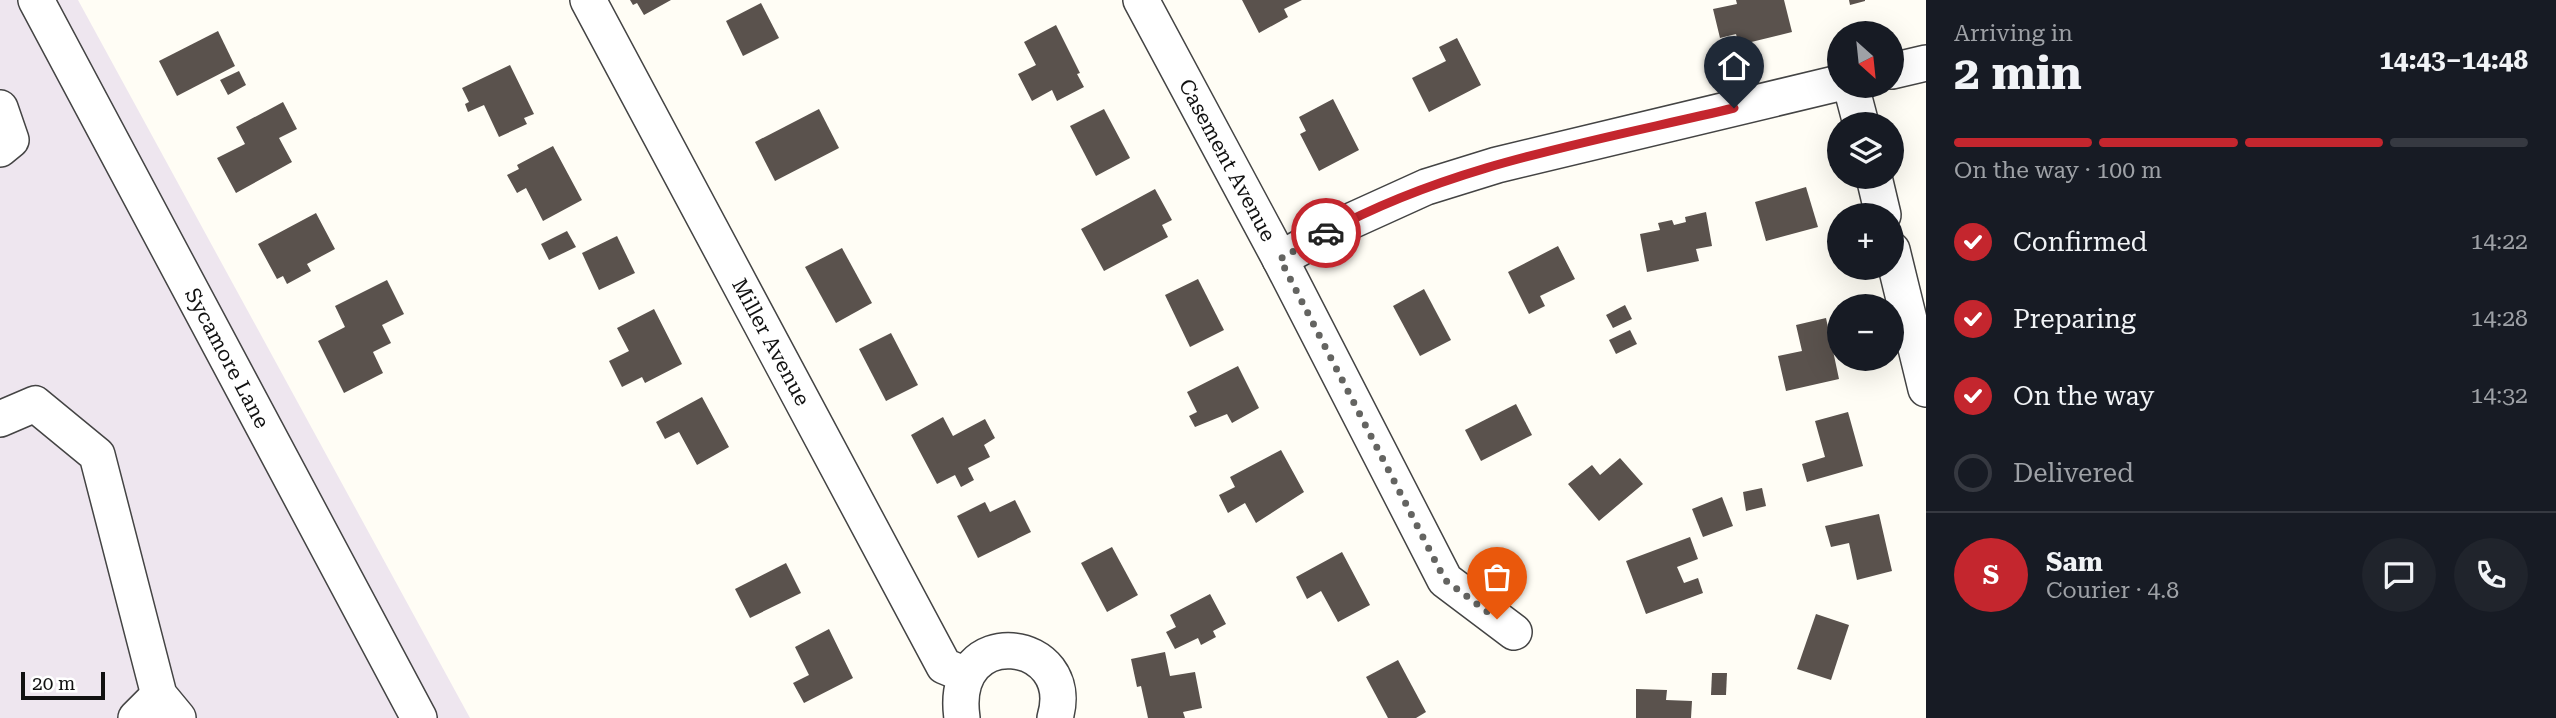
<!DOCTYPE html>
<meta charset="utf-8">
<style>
:root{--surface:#171b24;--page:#20242c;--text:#f1f3f6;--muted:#9ea1a6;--line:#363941;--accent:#c4262e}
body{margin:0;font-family:"Roboto Serif",serif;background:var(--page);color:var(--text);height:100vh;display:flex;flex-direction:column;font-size:26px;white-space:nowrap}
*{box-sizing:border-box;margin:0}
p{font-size:23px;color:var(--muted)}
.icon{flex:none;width:38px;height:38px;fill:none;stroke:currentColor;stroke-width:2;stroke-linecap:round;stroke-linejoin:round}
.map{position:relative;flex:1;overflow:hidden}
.panel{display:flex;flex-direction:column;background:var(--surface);width:630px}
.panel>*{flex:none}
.needle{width:46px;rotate:153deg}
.buttons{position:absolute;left:1827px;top:21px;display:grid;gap:14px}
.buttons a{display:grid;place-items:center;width:77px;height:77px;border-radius:50%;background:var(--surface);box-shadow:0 7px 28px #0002;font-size:35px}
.scale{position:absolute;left:21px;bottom:18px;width:84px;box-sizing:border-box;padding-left:7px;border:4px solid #111;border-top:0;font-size:19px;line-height:24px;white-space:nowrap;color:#111;-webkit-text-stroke:5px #fff;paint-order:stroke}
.pin{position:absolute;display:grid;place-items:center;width:60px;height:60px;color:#fff;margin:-72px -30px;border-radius:50% 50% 50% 0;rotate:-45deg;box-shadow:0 0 7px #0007}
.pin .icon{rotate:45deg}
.courier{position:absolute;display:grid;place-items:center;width:70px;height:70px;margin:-35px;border:5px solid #c4262e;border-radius:50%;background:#fff;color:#222;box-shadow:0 2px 9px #0007}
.headline em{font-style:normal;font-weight:700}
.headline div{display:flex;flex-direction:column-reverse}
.headline{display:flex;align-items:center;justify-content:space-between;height:119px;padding:0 28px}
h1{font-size:46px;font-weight:700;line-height:52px}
.bar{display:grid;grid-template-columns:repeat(4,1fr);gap:10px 7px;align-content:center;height:84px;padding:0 28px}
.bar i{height:9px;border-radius:5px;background:var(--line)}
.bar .current{background:var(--accent)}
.bar p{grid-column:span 4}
.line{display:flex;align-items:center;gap:18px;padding:0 28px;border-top:2px solid var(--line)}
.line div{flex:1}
.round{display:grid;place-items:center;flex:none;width:74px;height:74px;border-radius:37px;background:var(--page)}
ol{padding:0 28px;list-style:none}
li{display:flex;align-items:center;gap:21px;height:77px}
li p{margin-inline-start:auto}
li .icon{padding:7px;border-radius:50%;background:var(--accent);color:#fff;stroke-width:4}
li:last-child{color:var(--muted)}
li i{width:38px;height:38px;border:4px solid var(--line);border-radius:50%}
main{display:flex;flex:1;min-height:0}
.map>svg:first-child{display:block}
.industrial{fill:#eee6ef}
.building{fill:#5a524d}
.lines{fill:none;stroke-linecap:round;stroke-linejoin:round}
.minor-casing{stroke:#444;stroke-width:38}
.minor{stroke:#fff;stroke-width:35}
.done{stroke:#646461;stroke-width:7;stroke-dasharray:0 12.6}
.route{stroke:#c4262e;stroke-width:9}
.labels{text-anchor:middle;stroke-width:7;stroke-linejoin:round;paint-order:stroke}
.street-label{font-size:21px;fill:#111;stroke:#fff}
</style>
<main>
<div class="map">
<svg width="1926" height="718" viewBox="0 0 1926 718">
<rect width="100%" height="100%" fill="#fffdf5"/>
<!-- industrial -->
<path class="industrial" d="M0 0H78L470 718H0Z"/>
<!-- building -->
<g class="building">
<path d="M630 0H671L644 15 637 3 633 5Z"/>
<path d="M1242 0H1302L1284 9 1288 17 1259 33Z"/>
<path d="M1736 0H1784L1792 32 1739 45 1736 34 1720 38 1713 9 1737 4Z"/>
<path d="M1849 0H1865V1L1850 5Z"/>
<path d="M761 3 779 38 743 56 726 21Z"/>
<path d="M1056 25 1080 73 1077 74 1084 87 1057 101 1052 90 1032 101 1018 74 1036 65 1024 42Z"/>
<path d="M218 31 235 66 177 96 159 61Z"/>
<path d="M1457 38 1481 85 1429 112 1412 78 1446 61 1439 47Z"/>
<path d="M510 65 534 114 524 118 527 124 499 137 484 105 468 112 465 104 469 102 462 88Z"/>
<path d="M239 71 246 85 228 95 220 80Z"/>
<path d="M1333 99 1359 150 1319 171 1300 134 1306 131 1299 117Z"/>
<path d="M283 102 297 129 279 138 292 162 236 193 217 158 245 144 236 127Z"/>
<path d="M819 109 839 148 775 181 755 142Z"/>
<path d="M1104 109 1130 158 1096 176 1070 126Z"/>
<path d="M553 146 582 200 543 221 526 188 517 193 507 175 519 169 517 165Z"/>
<path d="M1806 187 1818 227 1766 241 1755 202Z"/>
<path d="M1155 189 1172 220 1162 225 1168 237 1104 271 1081 229Z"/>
<path d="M1706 212 1712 246 1696 249 1699 261 1647 272 1640 234 1660 230 1658 223 1672 220 1674 225 1686 222 1685 217Z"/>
<path d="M316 213 335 249 307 264 311 271 287 284 283 276 277 279 258 244Z"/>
<path d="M567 231 576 247 549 260 541 244Z"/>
<path d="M617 236 635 273 599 290 582 253Z"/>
<path d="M1558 246 1575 279 1540 296 1545 306 1529 314 1508 272Z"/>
<path d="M842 248 872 303 836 323 805 267Z"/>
<path d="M1198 279 1224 330 1190 347 1165 295Z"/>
<path d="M387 280 404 314 382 325 391 343 373 352 383 373 344 393 318 341 345 327 335 306Z"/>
<path d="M1424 289 1451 340 1420 356 1393 306Z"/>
<path d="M1625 305 1632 319 1613 328 1606 315Z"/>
<path d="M654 309 682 364 645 383 642 377 622 387 609 361 629 351 617 328Z"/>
<path d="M1826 318 1839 379 1786 391 1778 356 1802 351 1796 325Z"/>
<path d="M1630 330 1637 344 1616 354 1609 340Z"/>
<path d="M891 333 918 385 886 401 859 349Z"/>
<path d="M1238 366 1259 408 1232 423 1227 414 1195 427 1189 416 1197 412 1187 392Z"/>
<path d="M702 397 729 447 697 465 679 432 665 439 656 422Z"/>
<path d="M1516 404 1532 435 1481 461 1465 430Z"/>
<path d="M1848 412 1863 466 1807 482 1802 464 1825 457 1815 421Z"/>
<path d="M943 417 953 436 985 419 995 438 984 445 990 457 968 468 974 480 961 487 955 475 937 484 911 435Z"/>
<path d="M1281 450 1304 492 1256 523 1245 503 1228 513 1219 495 1235 487 1230 477Z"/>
<path d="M1620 458 1643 484 1599 521 1568 484 1592 465 1600 475Z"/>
<path d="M1762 488 1766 506 1746 511 1743 492Z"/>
<path d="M1722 497 1733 526 1703 537 1692 509Z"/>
<path d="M1015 500 1031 532 978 558 957 516 985 502 990 512Z"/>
<path d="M1879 514 1892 571 1857 580 1849 543 1831 547 1825 526Z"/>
<path d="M1690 537 1698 559 1677 567 1684 583 1698 578 1703 593 1646 614 1626 561Z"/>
<path d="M1112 547 1138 595 1107 612 1081 563Z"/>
<path d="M1342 552 1370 605 1338 622 1321 591 1307 599 1296 577Z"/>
<path d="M786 563 801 593 750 618 735 589Z"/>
<path d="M1210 594 1226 624 1213 631 1216 637 1201 645 1198 638 1175 649 1166 632 1176 627 1170 615Z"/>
<path d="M1816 614 1849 625 1831 680 1797 669Z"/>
<path d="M829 629 853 678 804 703 793 683 809 675 795 647Z"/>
<path d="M1165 652 1170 676 1195 672 1202 708 1183 712 1185 718H1148L1141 686 1137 687 1131 659Z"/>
<path d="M1398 660 1426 712 1416 718H1388L1366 677Z"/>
<path d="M1712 673H1727L1726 695H1711Z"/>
<path d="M1636 689 1667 690 1666 700 1692 701 1691 718H1636Z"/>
</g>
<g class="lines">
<defs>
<g id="minor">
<path id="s1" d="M36 0 419 718"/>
<path id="s2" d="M588 0 944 666 966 675"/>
<path id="s3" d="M1141 0 1280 259 1445 580 1514 632"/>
<path d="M1892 71 1926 63"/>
<path d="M1851 86 1861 124"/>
<path d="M0 108 11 140 0 149"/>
<path d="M1874 177 1883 215"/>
<path d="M1892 250 1926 389"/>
<path d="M1280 259 1340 226 1426 187 1497 165 1839 83"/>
<path d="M0 419 35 404 97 455 159 695 178 718"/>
<path d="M136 718 159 695"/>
<path d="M962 718C948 620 1079 637 1055 718"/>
</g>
</defs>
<!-- minor casing -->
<use href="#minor" class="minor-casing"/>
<!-- minor -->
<use href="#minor" class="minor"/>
</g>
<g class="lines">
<!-- done -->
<path class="done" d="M1326 233 1280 259 1445 580 1497 619"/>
<!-- route -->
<path class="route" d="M1326 233C1451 164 1596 141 1734 108"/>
</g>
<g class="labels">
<!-- street labels -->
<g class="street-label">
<text dy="7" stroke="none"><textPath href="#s3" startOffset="182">Casement Avenue</textPath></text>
<text dy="7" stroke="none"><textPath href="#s2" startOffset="388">Miller Avenue</textPath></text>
<text dy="7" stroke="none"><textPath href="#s1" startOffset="406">Sycamore Lane</textPath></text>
</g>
</g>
</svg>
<div class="buttons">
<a><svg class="needle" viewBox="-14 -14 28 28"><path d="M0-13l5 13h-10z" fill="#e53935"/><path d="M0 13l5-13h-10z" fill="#9ea1a6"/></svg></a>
<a><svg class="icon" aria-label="layers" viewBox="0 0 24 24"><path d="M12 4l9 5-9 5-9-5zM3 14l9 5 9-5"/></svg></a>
<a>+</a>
<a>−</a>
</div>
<div class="scale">20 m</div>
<div class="pin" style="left:1497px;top:619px;background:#ea580c"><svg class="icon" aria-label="bag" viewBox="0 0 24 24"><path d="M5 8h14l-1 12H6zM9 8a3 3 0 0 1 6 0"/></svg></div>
<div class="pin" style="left:1734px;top:108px;background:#1f2937"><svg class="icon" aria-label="home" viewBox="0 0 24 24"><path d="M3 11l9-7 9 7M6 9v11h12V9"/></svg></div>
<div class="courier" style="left:1326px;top:233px"><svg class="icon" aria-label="car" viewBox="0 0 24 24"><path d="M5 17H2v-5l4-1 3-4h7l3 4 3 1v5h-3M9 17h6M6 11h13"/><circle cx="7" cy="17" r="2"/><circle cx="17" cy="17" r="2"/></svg></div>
</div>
<section class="panel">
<div class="headline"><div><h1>2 min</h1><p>Arriving in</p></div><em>14:43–14:48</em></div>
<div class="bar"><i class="current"></i><i class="current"></i><i class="current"></i><i></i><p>On the way · 100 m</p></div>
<ol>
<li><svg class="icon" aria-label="check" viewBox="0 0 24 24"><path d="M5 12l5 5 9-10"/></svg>Confirmed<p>14:22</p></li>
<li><svg class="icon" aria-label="check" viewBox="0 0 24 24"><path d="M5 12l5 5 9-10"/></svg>Preparing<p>14:28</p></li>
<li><svg class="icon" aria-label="check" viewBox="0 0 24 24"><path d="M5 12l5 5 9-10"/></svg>On the way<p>14:32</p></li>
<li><i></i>Delivered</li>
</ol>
<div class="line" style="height:126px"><b class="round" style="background:var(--accent);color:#fff">S</b><div><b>Sam</b><p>Courier · 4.8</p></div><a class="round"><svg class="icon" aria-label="chat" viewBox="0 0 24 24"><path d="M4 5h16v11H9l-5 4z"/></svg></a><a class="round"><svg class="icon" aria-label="phone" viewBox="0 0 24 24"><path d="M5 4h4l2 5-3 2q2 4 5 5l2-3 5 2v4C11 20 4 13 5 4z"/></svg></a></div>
</section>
</main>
